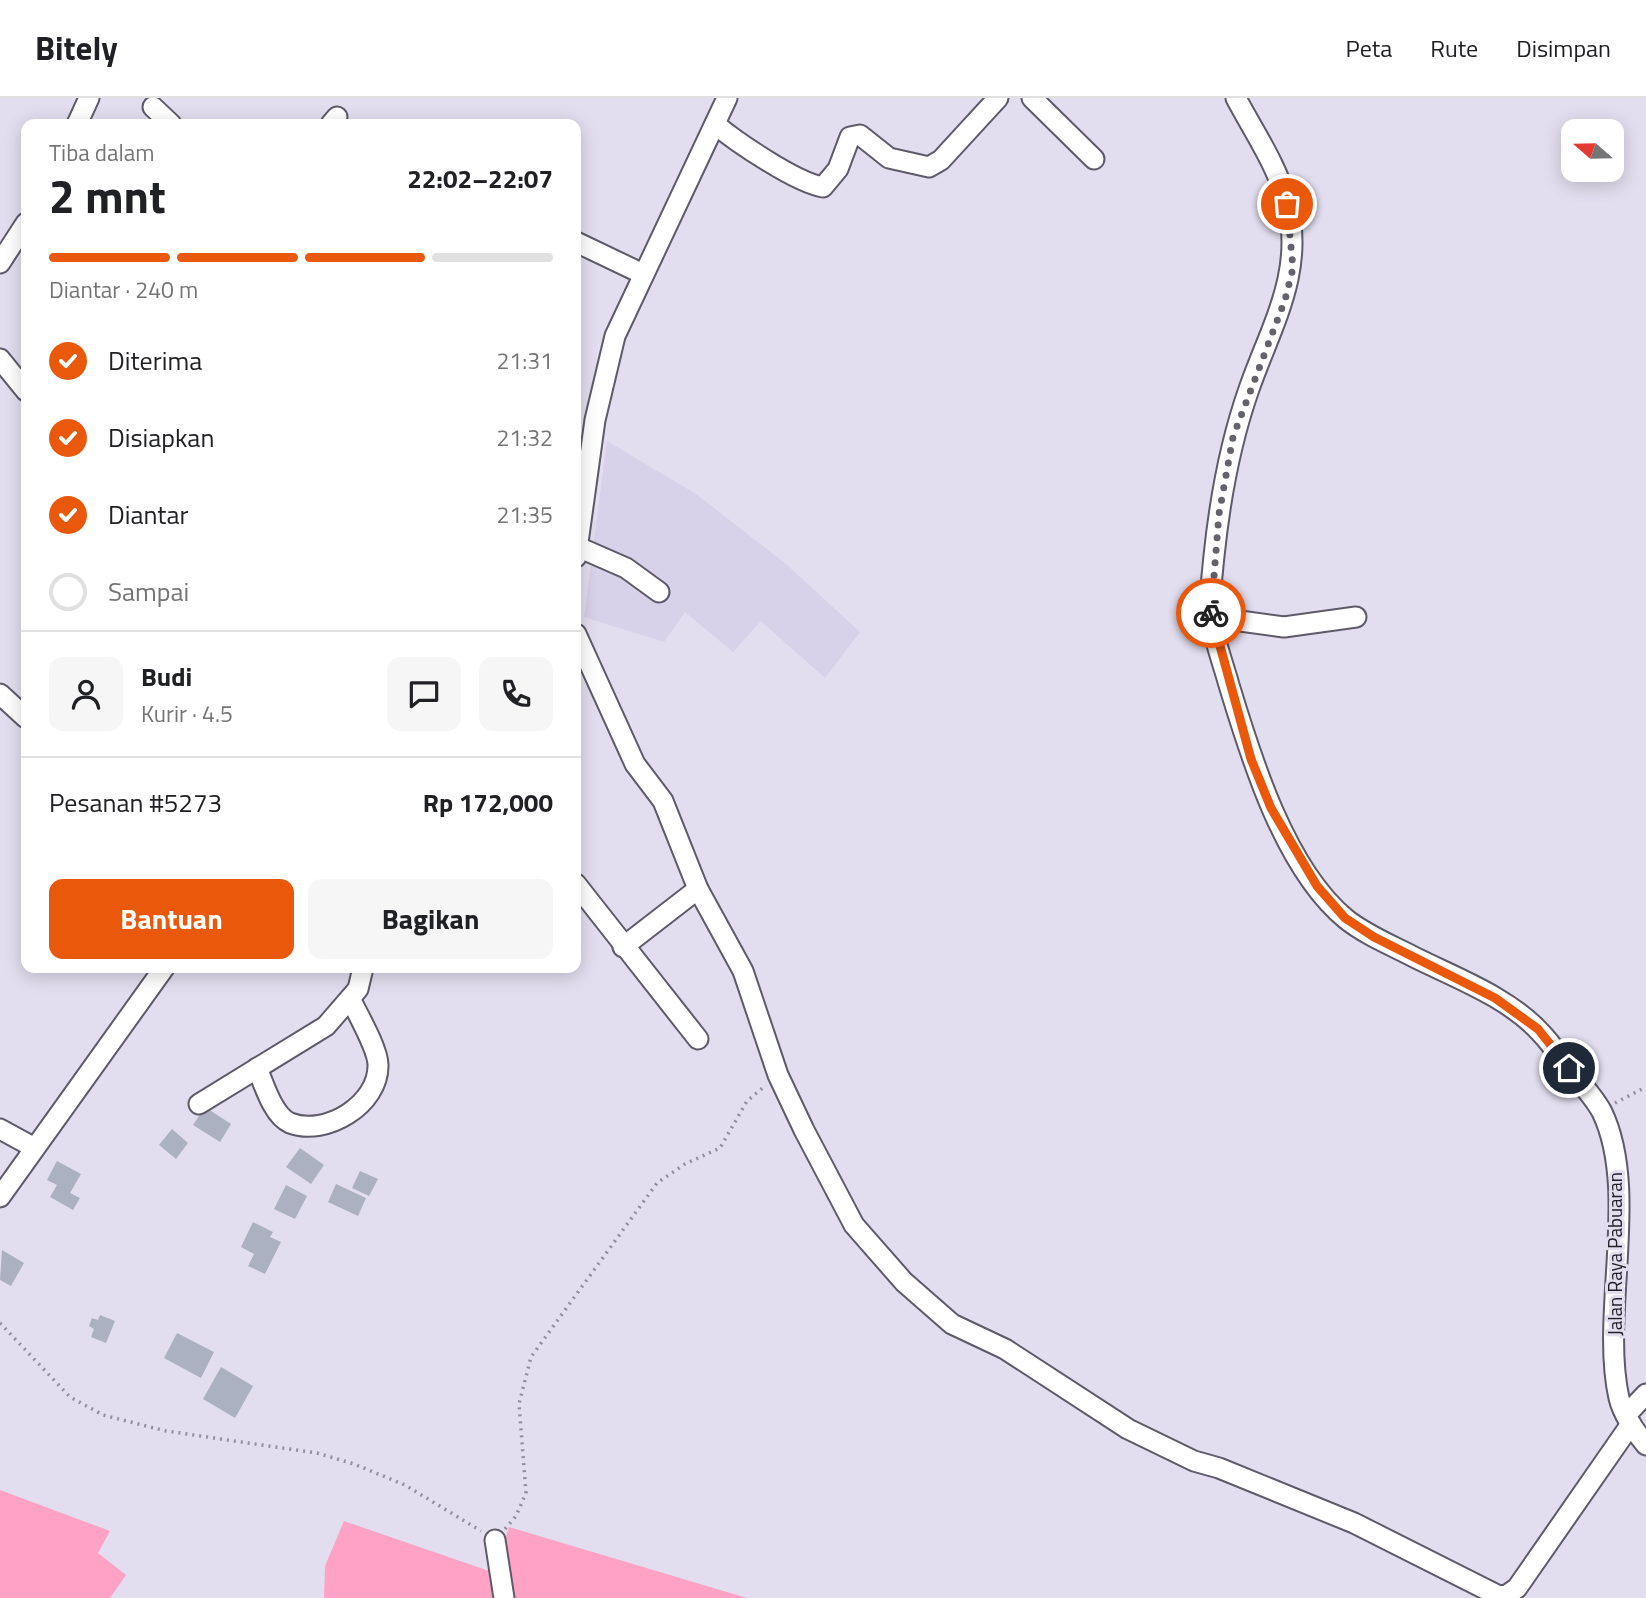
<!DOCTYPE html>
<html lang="id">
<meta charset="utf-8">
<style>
:root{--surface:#fff;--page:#f6f6f6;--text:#202124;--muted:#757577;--line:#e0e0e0;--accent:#ea580c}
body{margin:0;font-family:"Titillium Web",sans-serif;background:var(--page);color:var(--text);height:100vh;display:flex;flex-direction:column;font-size:26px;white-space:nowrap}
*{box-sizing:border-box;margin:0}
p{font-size:23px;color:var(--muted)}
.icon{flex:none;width:38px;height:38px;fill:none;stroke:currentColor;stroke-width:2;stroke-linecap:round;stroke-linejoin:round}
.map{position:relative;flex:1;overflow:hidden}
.details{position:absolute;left:21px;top:21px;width:560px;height:854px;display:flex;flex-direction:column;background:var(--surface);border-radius:14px;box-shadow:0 4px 18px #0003}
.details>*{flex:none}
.needle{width:46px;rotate:290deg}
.tools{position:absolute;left:1561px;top:21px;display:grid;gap:14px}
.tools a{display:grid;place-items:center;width:63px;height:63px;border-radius:14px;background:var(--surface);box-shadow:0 4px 18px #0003;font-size:35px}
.pin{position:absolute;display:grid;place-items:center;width:60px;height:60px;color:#fff;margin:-30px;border:4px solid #fff;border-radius:50%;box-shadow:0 2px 7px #0007}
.courier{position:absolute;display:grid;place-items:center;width:70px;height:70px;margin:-35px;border:5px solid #ea580c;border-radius:50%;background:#fff;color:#222;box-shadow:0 2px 9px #0007}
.overview em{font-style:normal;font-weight:700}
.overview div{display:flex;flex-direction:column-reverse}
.overview{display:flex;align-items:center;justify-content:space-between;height:119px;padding:0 28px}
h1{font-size:46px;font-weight:700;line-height:52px}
.bar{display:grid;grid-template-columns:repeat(4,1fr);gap:10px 7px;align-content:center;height:84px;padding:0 28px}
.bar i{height:9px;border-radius:5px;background:var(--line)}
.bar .active{background:var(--accent)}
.bar p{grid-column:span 4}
.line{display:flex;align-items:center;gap:18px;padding:0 28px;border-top:2px solid var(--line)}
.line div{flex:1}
.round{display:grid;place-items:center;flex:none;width:74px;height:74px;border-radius:14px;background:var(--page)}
ol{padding:0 28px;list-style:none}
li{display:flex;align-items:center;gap:21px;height:77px}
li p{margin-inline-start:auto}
li .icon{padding:7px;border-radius:50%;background:var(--accent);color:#fff;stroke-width:4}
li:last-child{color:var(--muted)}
li i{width:38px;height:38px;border:4px solid var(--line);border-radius:50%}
.cta{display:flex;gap:14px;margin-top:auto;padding:14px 28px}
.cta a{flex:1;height:80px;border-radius:14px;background:var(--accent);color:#fff;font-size:28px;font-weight:700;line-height:80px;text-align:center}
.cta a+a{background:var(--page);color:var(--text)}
header{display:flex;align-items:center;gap:42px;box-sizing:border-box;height:98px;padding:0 35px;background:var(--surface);border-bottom:2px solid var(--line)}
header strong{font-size:33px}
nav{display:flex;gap:38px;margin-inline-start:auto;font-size:24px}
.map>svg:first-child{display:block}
.built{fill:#d7d1e9}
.green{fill:#ffa2c6}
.building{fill:#abb1c0}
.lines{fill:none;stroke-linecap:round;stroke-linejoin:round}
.minor-casing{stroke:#5e5a69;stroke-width:23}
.path{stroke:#918f9b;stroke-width:3.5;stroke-dasharray:2 5;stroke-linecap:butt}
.minor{stroke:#fff;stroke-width:19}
.done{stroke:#65626c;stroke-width:7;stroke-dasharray:0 12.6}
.route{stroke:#ea580c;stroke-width:9}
.labels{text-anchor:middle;stroke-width:6;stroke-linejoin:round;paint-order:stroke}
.street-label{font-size:19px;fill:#212026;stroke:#e2deef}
</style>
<header>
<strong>Bitely</strong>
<nav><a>Peta</a><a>Rute</a><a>Disimpan</a></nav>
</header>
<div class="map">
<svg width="1646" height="1500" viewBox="0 0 1646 1500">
<rect width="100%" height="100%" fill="#e2deef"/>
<!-- built -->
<path class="built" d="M607 343 696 396 786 466 860 534 825 580 761 523 733 554 685 514 664 544 584 519Z"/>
<!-- green -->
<g class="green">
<path d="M0 1392 110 1433 98 1455 126 1477 110 1500H0Z"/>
<path d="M344 1423 495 1475 509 1429 747 1500H324L325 1468Z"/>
</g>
<!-- building -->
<g class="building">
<path d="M205 1009 231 1026 220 1044 193 1027Z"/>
<path d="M172 1031 188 1045 176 1061 159 1047Z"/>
<path d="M300 1050 324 1067 311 1086 286 1069Z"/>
<path d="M57 1063 81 1076 70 1095 80 1100 73 1112 50 1099 57 1087 47 1082Z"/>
<path d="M360 1073 378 1081 369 1098 352 1090Z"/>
<path d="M336 1086 366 1100 358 1118 328 1104Z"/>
<path d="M286 1087 307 1098 295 1121 274 1111Z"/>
<path d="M253 1124 273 1134 270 1139 281 1144 265 1176 248 1168 254 1156 241 1149Z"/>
<path d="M2 1152 24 1165 11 1188 0 1182Z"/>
<path d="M100 1217 115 1223 106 1245 91 1239 94 1231 89 1228 92 1220 98 1222Z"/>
<path d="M177 1235 214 1254 201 1280 164 1260Z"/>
<path d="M221 1269 253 1288 235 1320 203 1301Z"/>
</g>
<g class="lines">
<defs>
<g id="minor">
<path d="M1032 0 1094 61"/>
<path d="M1236 0C1254 34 1277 67 1287 105 1305 174 1271 228 1249 291 1230 345 1220 400 1214 458 1212 478 1209 499 1211 520 1214 542 1223 565 1229 587 1251 660 1285 771 1346 821 1366 837 1391 847 1414 859 1456 880 1508 899 1540 934 1551 945 1560 959 1569 971 1580 984 1594 999 1602 1014 1640 1093 1600 1216 1619 1300 1623 1317 1635 1333 1646 1347"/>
<path d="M153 9 171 26"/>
<path d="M77 26 89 0"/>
<path d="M331 26 337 19"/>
<path d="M715 26C736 44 797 85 823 89L838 71 850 39 860 37 889 60 929 69 941 62 998 0"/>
<path d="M576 144 643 176"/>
<path d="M0 165 26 125"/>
<path d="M0 261 26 293"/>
<path d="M578 449 626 470 659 494"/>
<path d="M576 459 595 322 615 238 727 0"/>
<path d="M1211 519 1284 529 1356 519"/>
<path d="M576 536 635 666 663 703 698 791 743 873 778 977 804 1032 854 1127 904 1184 952 1226 1005 1251 1128 1331 1194 1363 1219 1370 1354 1425 1499 1498 1507 1497 1517 1490 1631 1326"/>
<path d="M0 596 26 620"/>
<path d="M576 786 698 941"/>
<path d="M623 849 698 791"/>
<path d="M257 970C264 986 273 1018 290 1025 326 1039 379 1006 378 967 378 951 358 917 351 902"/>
<path d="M199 1006 326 928 358 891 363 870"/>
<path d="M0 1031 33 1049"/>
<path d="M0 1099 164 870"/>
<path d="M1626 1317 1646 1296"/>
<path d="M495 1442 504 1500"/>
</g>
</defs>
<!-- minor casing -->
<use href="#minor" class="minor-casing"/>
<!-- path -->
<g class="path">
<path d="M1615 1005 1646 989"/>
<path d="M0 1225 70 1299 103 1317 166 1333 317 1355 354 1366 405 1387 481 1433"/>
<path d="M505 1431 516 1418 526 1395 519 1306 531 1259 657 1085 685 1066 720 1050 747 1003 766 987"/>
</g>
<!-- minor -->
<use href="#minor" class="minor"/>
</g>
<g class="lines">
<!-- done -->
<path class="done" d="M1211 515 1219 416 1233 339 1285 202 1293 170 1287 106"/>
<!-- route -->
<path class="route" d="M1211 515 1251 661 1271 710 1317 788 1345 820 1374 839 1495 900 1538 931 1569 970"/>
</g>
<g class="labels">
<!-- street labels -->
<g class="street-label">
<text transform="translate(1615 1156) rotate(-90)" y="7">Jalan Raya Pabuaran</text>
</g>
</g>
</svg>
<div class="tools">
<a><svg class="needle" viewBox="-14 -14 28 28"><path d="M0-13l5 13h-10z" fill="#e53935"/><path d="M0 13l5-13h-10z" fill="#757577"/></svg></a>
</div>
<div class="pin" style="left:1287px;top:106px;background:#ea580c"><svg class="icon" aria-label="bag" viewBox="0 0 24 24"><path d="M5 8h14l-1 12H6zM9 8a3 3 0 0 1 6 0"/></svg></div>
<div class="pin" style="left:1569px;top:970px;background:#1f2937"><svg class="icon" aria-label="home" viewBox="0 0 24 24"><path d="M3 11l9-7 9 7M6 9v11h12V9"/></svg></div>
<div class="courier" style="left:1211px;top:515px"><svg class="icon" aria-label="bike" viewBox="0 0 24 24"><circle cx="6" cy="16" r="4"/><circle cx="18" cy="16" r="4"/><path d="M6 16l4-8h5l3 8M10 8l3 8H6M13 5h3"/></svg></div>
<section class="details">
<div class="overview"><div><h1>2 mnt</h1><p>Tiba dalam</p></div><em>22:02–22:07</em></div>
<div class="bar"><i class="active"></i><i class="active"></i><i class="active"></i><i></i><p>Diantar · 240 m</p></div>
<ol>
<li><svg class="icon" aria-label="check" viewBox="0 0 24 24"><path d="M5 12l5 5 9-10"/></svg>Diterima<p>21:31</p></li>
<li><svg class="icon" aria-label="check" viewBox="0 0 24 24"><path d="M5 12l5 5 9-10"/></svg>Disiapkan<p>21:32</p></li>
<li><svg class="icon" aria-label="check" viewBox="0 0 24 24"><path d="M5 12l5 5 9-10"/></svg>Diantar<p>21:35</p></li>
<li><i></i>Sampai</li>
</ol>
<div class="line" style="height:126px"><a class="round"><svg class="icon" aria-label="person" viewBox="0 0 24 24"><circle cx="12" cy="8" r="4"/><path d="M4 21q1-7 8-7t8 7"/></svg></a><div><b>Budi</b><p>Kurir · 4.5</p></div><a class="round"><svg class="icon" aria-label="chat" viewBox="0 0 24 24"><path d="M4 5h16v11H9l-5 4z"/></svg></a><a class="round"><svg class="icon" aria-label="phone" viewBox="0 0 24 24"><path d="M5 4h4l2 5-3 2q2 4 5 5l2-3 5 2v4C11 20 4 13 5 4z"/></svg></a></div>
<div class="line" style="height:91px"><div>Pesanan #5273</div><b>Rp 172,000</b></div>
<div class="cta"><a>Bantuan</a><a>Bagikan</a></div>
</section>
</div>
